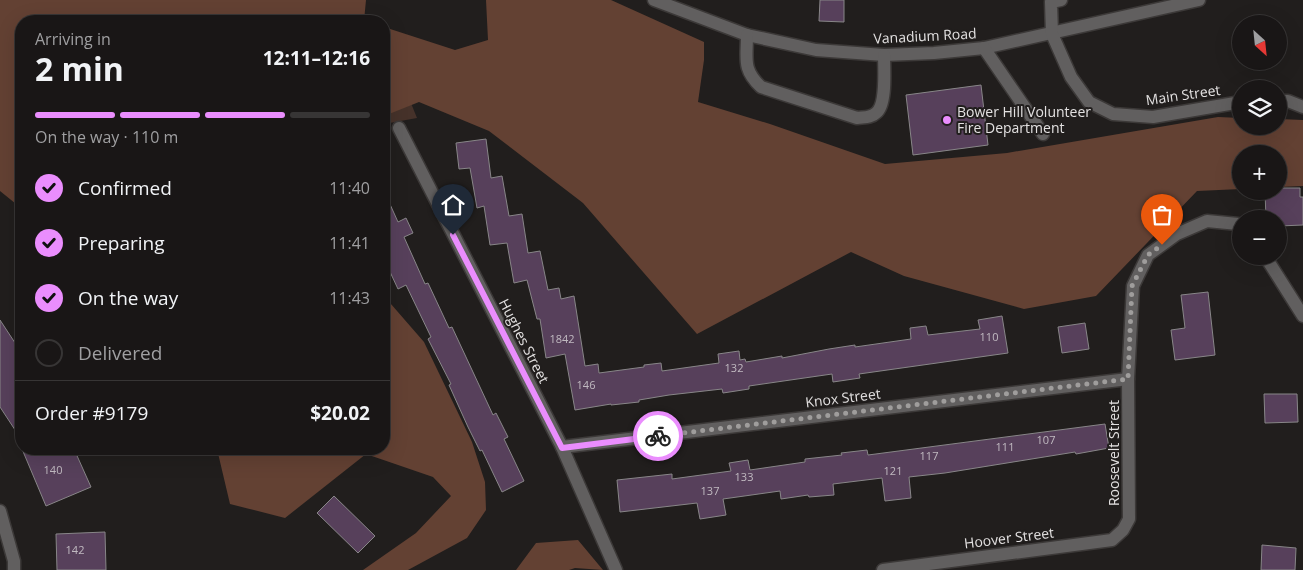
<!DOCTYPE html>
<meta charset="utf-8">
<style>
:root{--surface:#191616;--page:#262323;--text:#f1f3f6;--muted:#9f9fa1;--line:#373535;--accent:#ea8dfd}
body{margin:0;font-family:"Open Sans",sans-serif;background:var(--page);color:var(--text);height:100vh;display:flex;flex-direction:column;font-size:19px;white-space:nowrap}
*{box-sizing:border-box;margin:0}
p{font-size:16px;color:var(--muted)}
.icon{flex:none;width:28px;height:28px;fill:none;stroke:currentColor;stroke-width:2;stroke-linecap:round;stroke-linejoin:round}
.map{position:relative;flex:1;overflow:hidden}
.panel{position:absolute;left:15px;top:15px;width:375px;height:440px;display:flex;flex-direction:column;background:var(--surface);border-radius:20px;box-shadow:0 5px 20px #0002,0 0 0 1px var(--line)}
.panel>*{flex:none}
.needle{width:32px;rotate:153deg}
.buttons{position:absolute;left:1232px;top:15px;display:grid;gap:10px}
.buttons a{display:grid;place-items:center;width:55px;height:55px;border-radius:50%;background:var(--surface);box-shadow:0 5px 20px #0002,0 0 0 1px var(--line);font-size:25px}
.pin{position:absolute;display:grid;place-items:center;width:42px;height:42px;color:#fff;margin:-51px -21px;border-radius:50% 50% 50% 0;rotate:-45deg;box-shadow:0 0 5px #0007}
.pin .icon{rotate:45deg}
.courier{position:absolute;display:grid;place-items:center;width:50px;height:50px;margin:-25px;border:4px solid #ea8dfd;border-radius:50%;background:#fff;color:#222;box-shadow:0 1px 6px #0007}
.headline em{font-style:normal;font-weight:700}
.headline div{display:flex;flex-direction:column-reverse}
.headline{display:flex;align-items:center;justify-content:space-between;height:85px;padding:0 20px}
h1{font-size:32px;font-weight:700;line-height:38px}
.bar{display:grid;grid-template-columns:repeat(4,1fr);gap:8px 5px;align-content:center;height:60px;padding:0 20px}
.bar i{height:6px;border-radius:4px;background:var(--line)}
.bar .current{background:var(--accent)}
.bar p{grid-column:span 4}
.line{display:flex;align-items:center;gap:12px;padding:0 20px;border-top:1px solid var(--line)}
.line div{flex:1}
ol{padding:0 20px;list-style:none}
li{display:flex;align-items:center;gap:15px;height:55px}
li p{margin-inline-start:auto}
li .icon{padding:5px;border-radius:50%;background:var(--accent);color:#111;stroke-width:4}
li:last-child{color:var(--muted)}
li i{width:28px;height:28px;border:2px solid var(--line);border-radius:50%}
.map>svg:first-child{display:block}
.green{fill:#46322a}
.forest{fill:#634133}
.building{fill:#57405b;stroke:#888688}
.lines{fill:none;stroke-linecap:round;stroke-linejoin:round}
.minor-casing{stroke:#3c3938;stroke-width:15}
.minor{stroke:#615f5f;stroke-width:12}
.done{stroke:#9f9d9c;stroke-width:5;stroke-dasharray:0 9}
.route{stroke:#ea8dfd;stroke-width:6}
.poi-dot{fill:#ea8dfd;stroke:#211e1d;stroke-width:2}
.labels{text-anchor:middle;stroke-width:4;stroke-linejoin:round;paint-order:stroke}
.number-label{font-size:11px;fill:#c0b9c0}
.street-label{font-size:14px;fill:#e3e1e1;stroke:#211e1d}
.poi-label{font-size:14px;fill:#e3e1e1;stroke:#211e1d;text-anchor:start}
</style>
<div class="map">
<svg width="1303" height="570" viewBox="0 0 1303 570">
<rect width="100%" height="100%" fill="#211e1d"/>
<!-- green -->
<path class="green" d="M384 36 417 118 384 124Z"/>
<!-- forest -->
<g class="forest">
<path d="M0 0H366L364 21H21V208L0 191Z"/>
<path d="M486 0H611L704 42V60L698 102 770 124 885 164 1007 153 1218 117 1241 118V126H1279V119L1303 120V186L1279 187V154H1241V189L1197 191 1096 296 1024 309 904 276 851 252 697 334 583 203 489 131 419 102 384 116V27L455 50 488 40Z"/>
<path d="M384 296 424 342 472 442 485 482 486 510 467 538 408 570H363L416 533 451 496 433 477 366 454 285 518 230 504 217 449H384Z"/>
<path d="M578 540 603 570 575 568 569 570H516L536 543Z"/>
</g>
<!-- building -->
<g class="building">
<path d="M820 0H844V22L819 21Z"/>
<path d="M981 85 988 145 913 155 906 95Z"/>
<path d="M486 139 491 178 502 176 509 216 522 214 528 253 540 251 548 290 559 288 561 299 574 296 585 366 598 364 599 373 644 367V365L661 363 662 371 719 363 718 354 739 351 740 360 745 359 746 362 782 356V358L829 349 855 345V347L911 339 910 328 926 326 928 335 980 329 978 320 1002 316 1008 353 859 374 860 378 833 382 832 374 749 386V389L723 393 722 389 669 395 639 400V402L611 405V404L575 410 565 354 546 358 540 319H537L527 280 514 283 507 243 490 245 484 206 477 208 470 168 459 169 456 143Z"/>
<path d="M1279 188H1300V197H1303V225L1279 226V219H1266L1265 191H1279Z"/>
<path d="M384 191 398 222 406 218 413 233 404 237 425 284 428 283 449 328 452 327 493 415 496 413 508 437 504 439 524 481 502 492 482 450 480 451 468 427 449 385 451 384 428 339 431 337 406 285 398 289 384 259 389 256 384 245Z"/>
<path d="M1208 292 1215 355 1175 360 1171 330 1185 328 1181 295Z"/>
<path d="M0 320 21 352V439L0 407Z"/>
<path d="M1085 323 1089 349 1062 353 1058 327Z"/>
<path d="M1264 394H1297L1298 422 1265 423Z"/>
<path d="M1105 424 1109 448 1076 454 1075 452 945 473 909 477 911 498 885 501 882 478 833 484 834 495 809 497 808 495 781 499 780 491 723 499 726 515 700 519 697 503 620 512 617 480 672 474V479L731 471 729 463 748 460 750 470 805 462V459L842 455 841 453 867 450 868 455Z"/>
<path d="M22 449H74L91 487 46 506Z"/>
<path d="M334 496 375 536 358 553 317 513Z"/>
<path d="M105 532 106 570H57L56 534Z"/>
<path d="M1262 545 1296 548 1295 570H1261Z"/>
</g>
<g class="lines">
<defs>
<g id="minor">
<path d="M654 0 747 35 816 50 884 55 934 53 984 48 1199 0"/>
<path d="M1061 0 1051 2 1052 34 1071 77 1089 102 1113 114 1153 117 1241 102"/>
<path d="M747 35C747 59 742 69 761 87L857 118C864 117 871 118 876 113 887 105 884 69 884 55"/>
<path d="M984 48 1043 134"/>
<path d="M1279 101H1288L1303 107"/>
<path d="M399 128 562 447 616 570"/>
<path d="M1265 256 1303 316"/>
<path d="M562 447 1128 379"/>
<path d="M0 511 14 561V570"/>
<path d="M883 570 1112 540 1123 530 1129 519 1128 379 1133 286 1148 255 1177 234 1207 221 1238 224 1241 227"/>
</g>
</defs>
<!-- minor casing -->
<use href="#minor" class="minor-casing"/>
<!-- minor -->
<use href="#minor" class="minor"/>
</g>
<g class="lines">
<!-- done -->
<path class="done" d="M658 436 1128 379 1132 286 1148 255 1162 245"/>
<!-- route -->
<path class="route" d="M453 235 562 448 658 436"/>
</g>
<!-- markers -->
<circle class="poi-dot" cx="947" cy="120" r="5"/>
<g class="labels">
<!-- number labels -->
<g class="number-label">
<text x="989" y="341">110</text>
<text x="562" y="343">1842</text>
<text x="734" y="372">132</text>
<text x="586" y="389">146</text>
<text x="1046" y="444">107</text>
<text x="1005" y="451">111</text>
<text x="929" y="460">117</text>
<text x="53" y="474">140</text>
<text x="893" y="475">121</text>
<text x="744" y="481">133</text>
<text x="710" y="495">137</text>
<text x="75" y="554">142</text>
</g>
<!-- street labels -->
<g class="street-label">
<text transform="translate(925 36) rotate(-3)" y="5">Vanadium Road</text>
<text transform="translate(1183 95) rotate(-8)" y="5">Main Street</text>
<text transform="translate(524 341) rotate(63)" y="5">Hughes Street</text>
<text transform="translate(843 398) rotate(-7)" y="5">Knox Street</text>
<text transform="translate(1114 453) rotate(-90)" y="5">Roosevelt Street</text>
<text transform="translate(1009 538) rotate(-7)" y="5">Hoover Street</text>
</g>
<!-- poi labels -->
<g class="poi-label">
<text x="957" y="117">Bower Hill Volunteer<tspan x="957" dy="16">Fire Department</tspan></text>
</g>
</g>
</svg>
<div class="buttons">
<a><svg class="needle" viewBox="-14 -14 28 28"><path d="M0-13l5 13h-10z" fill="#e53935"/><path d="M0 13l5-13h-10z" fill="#9f9fa1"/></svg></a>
<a><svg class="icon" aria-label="layers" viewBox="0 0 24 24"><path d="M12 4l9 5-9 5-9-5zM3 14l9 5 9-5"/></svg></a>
<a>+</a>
<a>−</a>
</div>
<div class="pin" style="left:1162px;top:245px;background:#ea580c"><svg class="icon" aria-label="bag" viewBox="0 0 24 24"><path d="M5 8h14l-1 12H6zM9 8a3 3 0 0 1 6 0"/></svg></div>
<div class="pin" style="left:453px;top:235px;background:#1f2937"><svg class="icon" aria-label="home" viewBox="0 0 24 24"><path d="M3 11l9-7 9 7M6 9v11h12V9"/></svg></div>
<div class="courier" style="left:658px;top:436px"><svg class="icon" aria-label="bike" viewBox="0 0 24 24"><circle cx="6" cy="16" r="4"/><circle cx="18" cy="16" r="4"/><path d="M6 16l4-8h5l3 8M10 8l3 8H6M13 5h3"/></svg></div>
<section class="panel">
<div class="headline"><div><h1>2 min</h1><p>Arriving in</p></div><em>12:11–12:16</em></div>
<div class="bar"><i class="current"></i><i class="current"></i><i class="current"></i><i></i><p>On the way · 110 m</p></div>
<ol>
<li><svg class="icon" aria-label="check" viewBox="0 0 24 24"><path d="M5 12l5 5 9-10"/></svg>Confirmed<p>11:40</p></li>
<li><svg class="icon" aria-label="check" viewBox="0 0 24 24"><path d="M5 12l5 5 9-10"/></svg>Preparing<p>11:41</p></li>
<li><svg class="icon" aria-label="check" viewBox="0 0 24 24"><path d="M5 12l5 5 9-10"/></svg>On the way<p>11:43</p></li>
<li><i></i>Delivered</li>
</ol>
<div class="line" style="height:65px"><div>Order #9179</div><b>$20.02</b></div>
</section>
</div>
